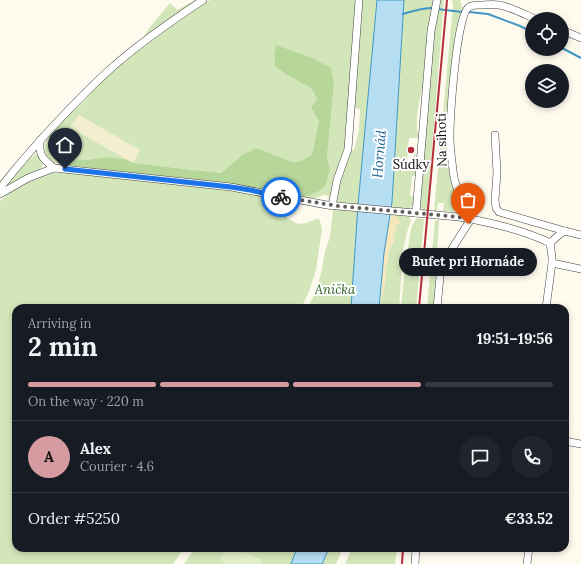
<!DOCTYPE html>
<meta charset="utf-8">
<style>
:root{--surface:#171b24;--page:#20242c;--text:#f1f3f6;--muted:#9ea1a6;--line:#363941;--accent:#d69aa1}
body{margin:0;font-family:Lora,serif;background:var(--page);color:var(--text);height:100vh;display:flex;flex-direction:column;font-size:15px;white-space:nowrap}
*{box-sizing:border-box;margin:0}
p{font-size:13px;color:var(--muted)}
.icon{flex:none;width:22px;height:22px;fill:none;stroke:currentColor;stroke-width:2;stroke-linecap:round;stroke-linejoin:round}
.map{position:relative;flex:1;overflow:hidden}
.panel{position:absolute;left:12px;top:304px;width:557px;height:248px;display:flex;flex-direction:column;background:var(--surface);border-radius:12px;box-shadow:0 2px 6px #0003}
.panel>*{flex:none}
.tools{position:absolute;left:525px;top:12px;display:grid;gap:8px}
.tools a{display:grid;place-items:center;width:44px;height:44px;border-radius:50%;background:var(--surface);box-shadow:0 2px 6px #0003;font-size:20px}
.pin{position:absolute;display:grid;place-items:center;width:34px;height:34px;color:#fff;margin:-41px -17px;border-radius:50% 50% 50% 0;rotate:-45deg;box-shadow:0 0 4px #0007}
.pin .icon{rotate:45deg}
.courier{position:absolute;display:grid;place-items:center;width:40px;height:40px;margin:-20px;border:3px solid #1a73e8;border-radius:50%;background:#fff;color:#222;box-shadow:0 1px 5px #0007}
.bubble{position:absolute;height:28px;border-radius:14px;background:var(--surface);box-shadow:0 2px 6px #0003;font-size:13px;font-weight:800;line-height:28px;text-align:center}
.summary em{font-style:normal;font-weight:800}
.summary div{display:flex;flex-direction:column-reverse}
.summary{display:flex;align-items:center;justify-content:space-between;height:68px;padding:0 16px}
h1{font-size:26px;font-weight:800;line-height:30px}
.bar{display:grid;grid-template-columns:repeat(4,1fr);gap:6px 4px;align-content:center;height:48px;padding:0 16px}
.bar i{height:5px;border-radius:3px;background:var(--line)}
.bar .selected{background:var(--accent)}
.bar p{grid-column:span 4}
.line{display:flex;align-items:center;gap:10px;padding:0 16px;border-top:1px solid var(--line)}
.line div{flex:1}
.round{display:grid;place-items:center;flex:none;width:42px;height:42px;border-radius:21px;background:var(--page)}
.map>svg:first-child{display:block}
.farmland{fill:#f2eecf}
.green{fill:#d3e6ba}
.forest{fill:#b7d69a}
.sand{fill:#f7e7bd}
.pitch{fill:#e3eecb}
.water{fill:#b5def2;stroke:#4196c4}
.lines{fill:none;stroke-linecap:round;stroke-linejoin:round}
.stream{stroke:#4196c4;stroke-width:2}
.minor-casing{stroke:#404040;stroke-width:8}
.minor{stroke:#fff;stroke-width:7}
.rail{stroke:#b42e3a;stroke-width:2}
.done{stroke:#61605c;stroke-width:4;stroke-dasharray:0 7.2}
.route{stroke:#1a73e8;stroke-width:5}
.poi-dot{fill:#b42e3a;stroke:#fff;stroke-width:1.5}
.labels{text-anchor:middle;stroke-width:4;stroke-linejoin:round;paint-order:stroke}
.street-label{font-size:13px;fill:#0d0d0d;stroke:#fff}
.poi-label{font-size:13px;fill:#0d0d0d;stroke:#fff}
.park-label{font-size:13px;font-style:italic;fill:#316021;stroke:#fff}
.water-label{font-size:14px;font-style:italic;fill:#1e6796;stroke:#fff}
</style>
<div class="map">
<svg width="581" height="564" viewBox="0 0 581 564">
<rect width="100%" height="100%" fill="#fefaee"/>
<!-- farmland -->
<path class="farmland" d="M79 115 141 150 133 163 70 127Z"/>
<!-- green -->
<g class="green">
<path d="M195 0H198L179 12 147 36H144L150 27 170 3 177 10Z"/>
<path d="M210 0H357L346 148 331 199 328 202 329 196 324 195 312 199 299 198 330 169 327 158 334 84 277 45 274 54 275 67 292 78 311 88 317 99 319 121 312 154 302 161 293 162 257 148 221 173 133 163 140 150 79 115 70 127 126 159 108 157 85 160 71 159 63 163 64 165C56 164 47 161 45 152 41 132 75 112 86 99 91 93 94 87 100 82 107 74 117 68 125 61 152 39 180 18 210 0Z"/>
<path d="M361 0H377L358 205 336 203 338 184 349 150H354L359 130 360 109 354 108Z"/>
<path d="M404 0H435L423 87C420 95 416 117 417 126 417 131 419 132 418 138H409L407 163H413L414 153C419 160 417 168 417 176H412L410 196 415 197 413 204 409 209 391 208 392 202Z"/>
<path d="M438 0H444L427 210H423L419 205 431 62Z"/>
<path d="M452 0H460L463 10 457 29 453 54 448 153 450 179 457 198 456 200 460 208C457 213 449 211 443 211L444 203H438L437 211H434L453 5Z"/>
<path d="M35 154 38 155 43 163 42 168 24 176 8 186 6 185 17 172Z"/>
<path d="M53 173H80L136 180 227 190 263 196 274 205 289 219 298 224 307 223 318 218 320 221 322 229 316 270 308 294 301 308H16V548H184L173 564H0V201C15 187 33 178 53 173Z"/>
<path d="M338 209 358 212 351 308H308L315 293 321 274 325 251 330 237 333 210Z"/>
<path d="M397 215 409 217 410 218 411 221 407 232 402 255V267L399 308H379L386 279 385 269 390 249 394 240 393 235Z"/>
<path d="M417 218 424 219 416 308H401C403 286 405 264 409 242 410 234 411 224 417 218Z"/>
<path d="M435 220H439L437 256 443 257C433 270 435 293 434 308H427Z"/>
<path d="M195 548H297L291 564H184Z"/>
<path d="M329 548H343L336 564H322Z"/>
<path d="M352 548H397L395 564H345Z"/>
</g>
<!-- forest -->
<path class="forest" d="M276 45 312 58 331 68 334 84 327 158 330 169 326 184 321 190 311 195 299 198 252 187 227 183 64 165 63 163 71 159 85 160 108 157 126 159 133 163 221 173 231 165 242 155 257 148 293 162 302 161 312 154 319 121 311 107 317 99 311 88 292 78 275 67 274 54Z"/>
<!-- sand -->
<path class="sand" d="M389 214 397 215V218L400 221V223L394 227 396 232 393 235 394 240 388 255V262L385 269 386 279 380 306 384 253Z"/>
<!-- pitch -->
<path class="pitch" d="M226 548H235L262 560 260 564H228L220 560Z"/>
<!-- water -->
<g class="water">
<path d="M377 0H404L392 202 384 253 379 308H351L358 205Z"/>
<path d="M297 548H329L322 564H291Z"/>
</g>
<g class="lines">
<!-- stream -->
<g class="stream">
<path d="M437 9 462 12"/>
<path d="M469 12 488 14 520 26 532 32"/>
<path d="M403 14C413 11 422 8 433 8"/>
<path d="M562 48 581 58"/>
</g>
<defs>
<g id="minor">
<path d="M562 30 581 38"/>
<path d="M495 135 497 173 495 200 496 208 499 212 565 231"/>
<path d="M40 140C39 156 42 158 54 168"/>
<path d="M0 188C19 164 39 141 60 119 78 100 95 82 115 65 142 41 173 20 203 0"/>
<path d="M0 194 28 178 54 168 231 187 327 205 459 217C489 222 519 229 546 241L550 243 552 257V263L546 308"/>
<path d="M332 206 337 180 348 149 359 0"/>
<path d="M416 213 431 31 437 0"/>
<path d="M550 243 560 234 565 231 581 235"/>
<path d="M552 263 581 269"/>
<path d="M437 308 441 266 471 219C469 210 464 203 460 194 456 187 454 179 453 171 452 160 450 149 450 138 450 120 456 14 469 7 472 5 476 5 480 5 486 5 492 4 499 5 511 7 524 14 535 19"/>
<path d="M565 441 581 444"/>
<path d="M415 564 416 548"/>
<path d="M527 564 529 548"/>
</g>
</defs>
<!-- minor casing -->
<use href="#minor" class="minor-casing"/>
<!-- minor -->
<use href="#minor" class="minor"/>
<!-- rail -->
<g class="rail">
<path d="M419 308 447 0"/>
<path d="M402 564 403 548"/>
</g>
</g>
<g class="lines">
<!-- done -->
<path class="done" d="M281 197 338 206 459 217 471 219 468 224"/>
<!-- route -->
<path class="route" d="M65 169 231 187 250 190 281 197"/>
</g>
<!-- markers -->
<circle class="poi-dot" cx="411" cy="150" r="4"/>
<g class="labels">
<!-- street labels -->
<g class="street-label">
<text transform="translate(441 140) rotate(-91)" y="5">Na sihoti</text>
</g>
<!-- poi labels -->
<g class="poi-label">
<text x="411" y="169">Súdky</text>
</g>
<!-- park labels -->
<g class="park-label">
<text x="335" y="294">Anička</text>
</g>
<!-- water labels -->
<g class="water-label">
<text transform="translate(379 154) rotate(-85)" y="5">Hornád</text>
</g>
</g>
</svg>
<div class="tools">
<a><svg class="icon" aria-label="locate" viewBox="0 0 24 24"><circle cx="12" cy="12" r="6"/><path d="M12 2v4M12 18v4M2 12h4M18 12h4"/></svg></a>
<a><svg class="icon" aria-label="layers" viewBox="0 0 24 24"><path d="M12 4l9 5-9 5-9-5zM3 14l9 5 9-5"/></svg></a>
</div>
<div class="pin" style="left:468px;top:224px;background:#ea580c"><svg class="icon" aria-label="bag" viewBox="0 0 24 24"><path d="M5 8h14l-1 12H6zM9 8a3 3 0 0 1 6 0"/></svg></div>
<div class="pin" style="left:65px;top:169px;background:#1f2937"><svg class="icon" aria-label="home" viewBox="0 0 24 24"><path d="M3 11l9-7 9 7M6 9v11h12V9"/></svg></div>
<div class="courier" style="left:281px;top:197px"><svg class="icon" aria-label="bike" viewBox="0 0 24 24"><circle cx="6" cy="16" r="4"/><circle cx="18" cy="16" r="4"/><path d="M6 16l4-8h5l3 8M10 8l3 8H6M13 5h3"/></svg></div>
<div class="bubble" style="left:399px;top:248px;width:138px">Bufet pri Hornáde</div>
<section class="panel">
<div class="summary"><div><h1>2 min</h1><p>Arriving in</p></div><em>19:51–19:56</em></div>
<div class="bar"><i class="selected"></i><i class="selected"></i><i class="selected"></i><i></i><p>On the way · 220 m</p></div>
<div class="line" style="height:72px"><b class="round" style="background:var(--accent);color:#111">A</b><div><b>Alex</b><p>Courier · 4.6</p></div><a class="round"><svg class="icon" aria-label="chat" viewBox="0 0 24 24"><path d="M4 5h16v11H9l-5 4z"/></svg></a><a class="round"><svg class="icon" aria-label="phone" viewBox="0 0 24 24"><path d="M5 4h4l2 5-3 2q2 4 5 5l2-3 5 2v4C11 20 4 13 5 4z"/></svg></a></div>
<div class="line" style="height:52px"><div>Order #5250</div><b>€33.52</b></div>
</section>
</div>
